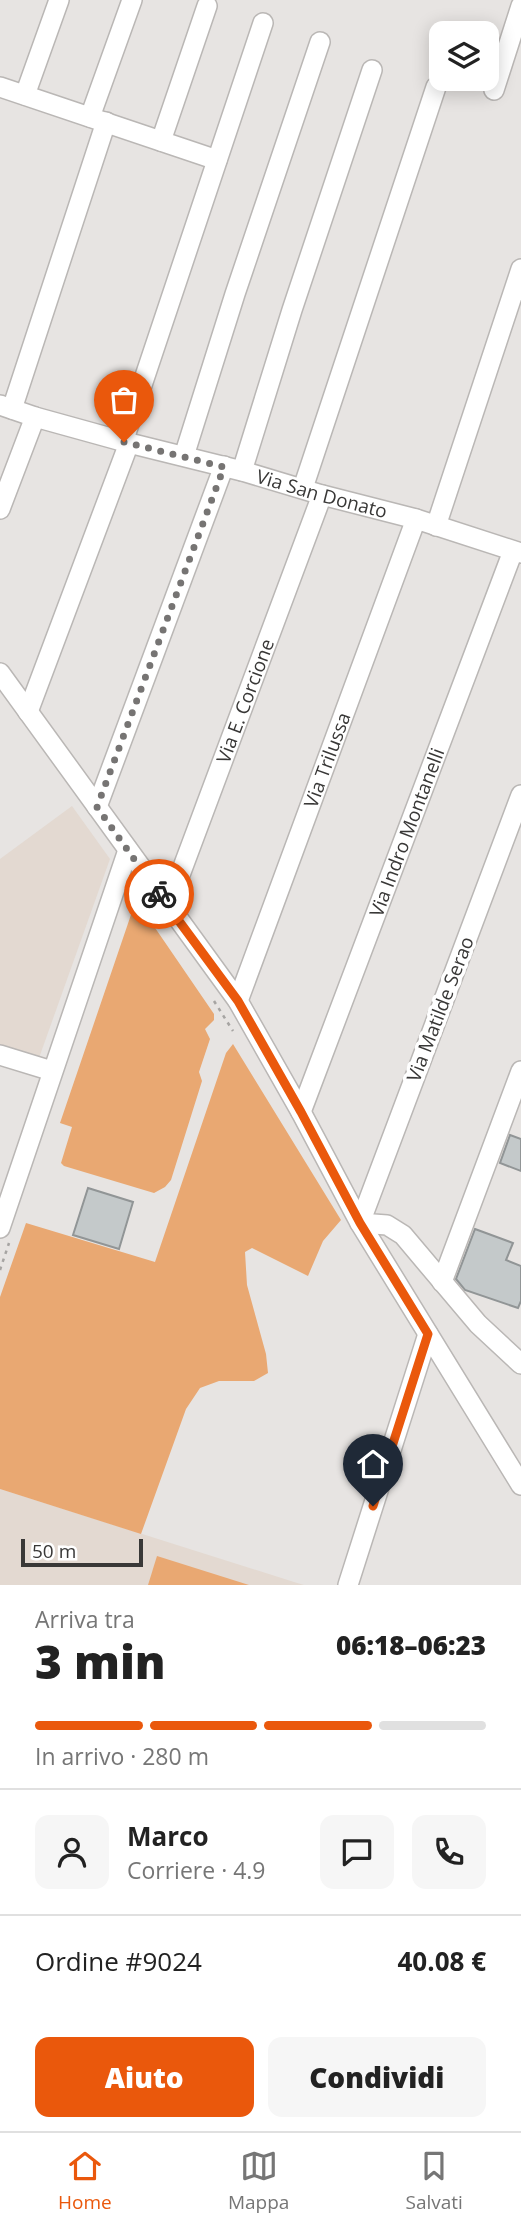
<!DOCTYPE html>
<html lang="it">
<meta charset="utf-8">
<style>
:root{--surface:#fff;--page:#f6f6f6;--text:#222;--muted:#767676;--line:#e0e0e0;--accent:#ea580c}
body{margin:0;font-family:"Open Sans",sans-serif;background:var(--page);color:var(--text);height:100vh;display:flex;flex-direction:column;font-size:26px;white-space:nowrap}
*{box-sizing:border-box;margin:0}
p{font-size:23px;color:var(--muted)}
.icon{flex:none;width:38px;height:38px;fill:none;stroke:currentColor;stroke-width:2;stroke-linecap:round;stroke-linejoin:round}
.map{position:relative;height:1585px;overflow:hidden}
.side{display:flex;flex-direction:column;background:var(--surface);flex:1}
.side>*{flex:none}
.controls{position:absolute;left:429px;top:21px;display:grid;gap:14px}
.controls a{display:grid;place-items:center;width:70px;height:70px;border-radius:14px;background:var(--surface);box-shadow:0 4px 18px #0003;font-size:35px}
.scale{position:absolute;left:21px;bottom:18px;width:122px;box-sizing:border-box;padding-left:7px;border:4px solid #393837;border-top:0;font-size:19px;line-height:24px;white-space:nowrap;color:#393837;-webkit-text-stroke:5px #fff;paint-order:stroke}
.pin{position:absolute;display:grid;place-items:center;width:60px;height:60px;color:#fff;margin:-72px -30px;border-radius:50% 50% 50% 0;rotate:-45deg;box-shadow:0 0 7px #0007}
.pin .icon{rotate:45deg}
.courier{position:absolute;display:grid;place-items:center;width:70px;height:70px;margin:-35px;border:5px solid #ea580c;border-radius:50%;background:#fff;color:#222;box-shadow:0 2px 9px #0007}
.head em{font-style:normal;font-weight:800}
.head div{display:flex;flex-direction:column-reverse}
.head{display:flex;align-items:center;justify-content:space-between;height:119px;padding:0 35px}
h1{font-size:46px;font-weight:800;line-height:52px}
.bar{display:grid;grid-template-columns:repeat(4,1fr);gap:10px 7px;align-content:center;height:84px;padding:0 35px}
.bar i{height:9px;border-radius:5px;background:var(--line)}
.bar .on{background:var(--accent)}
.bar p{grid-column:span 4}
.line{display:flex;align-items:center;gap:18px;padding:0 35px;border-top:2px solid var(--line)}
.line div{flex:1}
.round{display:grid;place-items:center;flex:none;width:74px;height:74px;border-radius:14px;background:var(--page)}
.action{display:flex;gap:14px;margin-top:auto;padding:14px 35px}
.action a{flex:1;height:80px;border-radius:14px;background:var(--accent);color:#fff;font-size:28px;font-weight:800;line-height:80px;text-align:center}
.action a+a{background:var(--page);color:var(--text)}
.dock{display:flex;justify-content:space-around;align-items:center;height:98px;border-top:2px solid var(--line);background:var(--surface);font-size:19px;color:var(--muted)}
.dock a{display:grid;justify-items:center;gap:4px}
.dock .on{color:var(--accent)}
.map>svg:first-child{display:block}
.built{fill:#e3d9d1}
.green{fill:#e9a872}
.building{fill:#c4c9ca;stroke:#919596;stroke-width:2}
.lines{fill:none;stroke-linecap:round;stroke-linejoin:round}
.minor-casing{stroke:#bab7b5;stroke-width:22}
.path{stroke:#a6a4a2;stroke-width:2.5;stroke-dasharray:3.5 5;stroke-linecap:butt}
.minor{stroke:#fff;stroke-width:19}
.done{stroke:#767473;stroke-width:7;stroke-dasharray:0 12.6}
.route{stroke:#ea580c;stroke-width:9}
.labels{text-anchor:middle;stroke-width:7;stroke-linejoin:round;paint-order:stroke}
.street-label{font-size:19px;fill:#393837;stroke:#fff}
</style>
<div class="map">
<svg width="521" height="1585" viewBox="0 0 521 1585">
<rect width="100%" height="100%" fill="#e7e4e2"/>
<!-- built -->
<g class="built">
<path d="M72 806 110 859 39 1058 0 1046V859Z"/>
<path d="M0 1489 294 1582 304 1585H0Z"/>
</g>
<!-- green -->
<g class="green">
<path d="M136 900 214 1014V1020L205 1029 210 1039 199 1072 202 1081 171 1180 165 1187 154 1193 64 1166 61 1163 72 1127 60 1123Z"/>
<path d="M233 1044 341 1220 323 1241 308 1276 252 1248 245 1252 247 1285 266 1354 268 1373 254 1381H219L200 1388 186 1409 141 1534 0 1489V1297L26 1223 155 1262 226 1053Z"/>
<path d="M157 1556 249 1585H148Z"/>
</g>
<!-- building -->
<g class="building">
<path d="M510 1135 521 1139V1171L500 1163Z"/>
<path d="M88 1188 133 1202 119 1249 73 1235Z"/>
<path d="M475 1229 513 1243 506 1260 521 1266V1301L518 1308 465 1290 456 1279Z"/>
</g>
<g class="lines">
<defs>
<g id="minor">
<path d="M0 87 217 160"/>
<path d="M494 90 521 6"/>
<path d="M25 95 59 0"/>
<path d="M90 117 132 0"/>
<path d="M161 141 207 6"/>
<path id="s1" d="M0 405 35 417 129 443 242 471 322 495 416 519 521 553"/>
<path d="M12 409 106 122"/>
<path d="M123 442 263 23"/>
<path d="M184 456 235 294 320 42"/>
<path d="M242 471 292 310 372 70"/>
<path d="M303 488 436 87"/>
<path d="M0 509 35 417"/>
<path d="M436 526 521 269"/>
<path d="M0 673 238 1001 301 1112 360 1223 521 1485"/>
<path d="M28 712 129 443"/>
<path d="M521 795 360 1223 387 1225 403 1235 478 1324 521 1364"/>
<path d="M97 807 224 466"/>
<path id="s2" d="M168 907 322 495"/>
<path id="s3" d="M238 1001 416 519"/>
<path d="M0 1055 52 1071"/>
<path id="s4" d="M301 1112 513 551"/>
<path d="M0 1228 128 850"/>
<path d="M442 1282 521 1071"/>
<path d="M348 1585 428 1334"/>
</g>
</defs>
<!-- minor casing -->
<use href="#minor" class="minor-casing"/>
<!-- path -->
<g class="path">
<path d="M214 1001 233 1031"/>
<path d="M0 1270 9 1243"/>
</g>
<!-- minor -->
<use href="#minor" class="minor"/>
</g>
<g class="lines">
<!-- done -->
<path class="done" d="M124 442 224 467 97 807 159 894"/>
<!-- route -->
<path class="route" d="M159 894 238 1001 301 1112 360 1223 428 1334 373 1506"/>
</g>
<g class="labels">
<!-- street labels -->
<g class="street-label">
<text dy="7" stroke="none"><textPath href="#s1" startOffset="334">Via San Donato</textPath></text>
<text dy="7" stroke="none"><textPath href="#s2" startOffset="220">Via E. Corcione</textPath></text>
<text dy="7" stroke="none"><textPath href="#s3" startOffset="257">Via Trilussa</textPath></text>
<text dy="7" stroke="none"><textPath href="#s4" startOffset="299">Via Indro Montanelli</textPath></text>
<text transform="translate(440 1009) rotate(-69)" y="7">Via Matilde Serao</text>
</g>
</g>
</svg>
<div class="controls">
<a><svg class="icon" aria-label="layers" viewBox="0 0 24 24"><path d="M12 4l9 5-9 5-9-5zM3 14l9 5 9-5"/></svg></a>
</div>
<div class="scale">50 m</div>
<div class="pin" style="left:124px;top:442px;background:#ea580c"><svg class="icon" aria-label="bag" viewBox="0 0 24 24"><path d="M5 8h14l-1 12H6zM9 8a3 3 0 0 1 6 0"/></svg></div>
<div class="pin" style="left:373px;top:1506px;background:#1f2937"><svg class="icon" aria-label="home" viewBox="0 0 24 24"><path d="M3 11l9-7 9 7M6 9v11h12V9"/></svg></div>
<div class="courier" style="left:159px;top:894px"><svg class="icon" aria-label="bike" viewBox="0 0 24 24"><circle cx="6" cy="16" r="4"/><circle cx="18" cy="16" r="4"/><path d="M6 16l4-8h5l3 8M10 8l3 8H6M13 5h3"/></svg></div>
</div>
<section class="side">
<div class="head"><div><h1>3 min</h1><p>Arriva tra</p></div><em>06:18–06:23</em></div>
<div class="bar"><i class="on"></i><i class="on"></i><i class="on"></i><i></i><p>In arrivo · 280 m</p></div>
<div class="line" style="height:126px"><a class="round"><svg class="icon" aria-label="person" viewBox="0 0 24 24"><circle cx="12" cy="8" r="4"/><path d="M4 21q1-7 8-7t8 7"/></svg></a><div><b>Marco</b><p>Corriere · 4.9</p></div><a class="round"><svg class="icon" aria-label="chat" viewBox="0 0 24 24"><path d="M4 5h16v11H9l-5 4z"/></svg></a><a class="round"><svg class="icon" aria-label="phone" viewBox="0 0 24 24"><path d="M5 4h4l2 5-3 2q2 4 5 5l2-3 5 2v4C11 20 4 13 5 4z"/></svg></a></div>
<div class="line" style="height:91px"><div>Ordine #9024</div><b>40.08 €</b></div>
<div class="action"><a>Aiuto</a><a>Condividi</a></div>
</section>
<nav class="dock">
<a class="on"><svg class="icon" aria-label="home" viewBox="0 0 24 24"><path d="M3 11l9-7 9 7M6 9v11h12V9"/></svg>Home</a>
<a><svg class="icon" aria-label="map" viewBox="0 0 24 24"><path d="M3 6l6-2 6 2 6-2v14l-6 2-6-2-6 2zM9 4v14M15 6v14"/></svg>Mappa</a>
<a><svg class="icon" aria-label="saved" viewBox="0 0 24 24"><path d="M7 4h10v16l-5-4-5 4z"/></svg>Salvati</a>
</nav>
